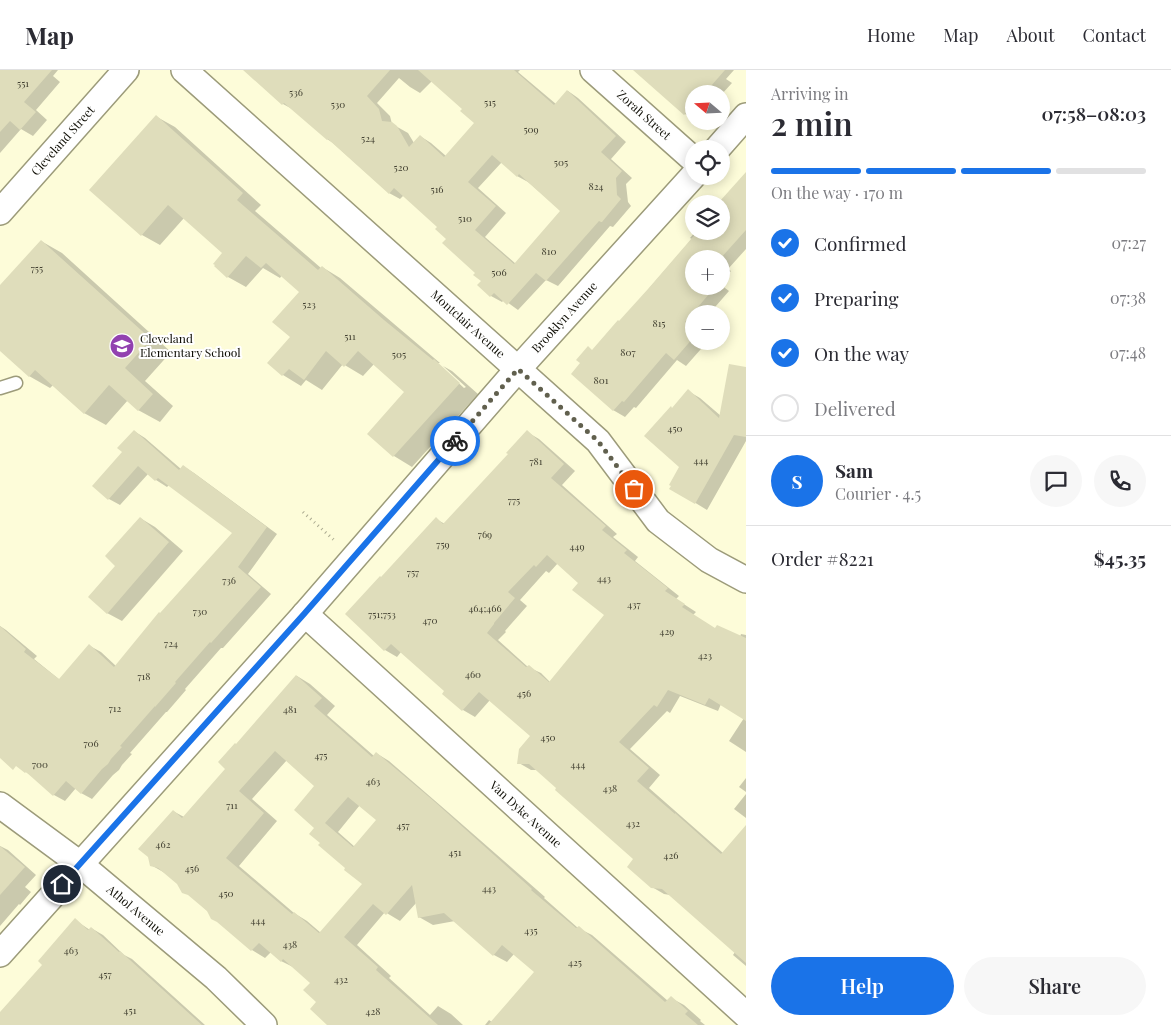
<!DOCTYPE html>
<meta charset="utf-8">
<style>
:root{--surface:#fff;--page:#f7f7f7;--text:#2b2b33;--muted:#7c7c81;--line:#e1e1e2;--accent:#1a73e8}
body{margin:0;font-family:"Playfair Display",serif;background:var(--page);color:var(--text);height:100vh;display:flex;flex-direction:column;font-size:19px;white-space:nowrap}
*{box-sizing:border-box;margin:0}
p{font-size:16px;color:var(--muted)}
.icon{flex:none;width:28px;height:28px;fill:none;stroke:currentColor;stroke-width:2;stroke-linecap:round;stroke-linejoin:round}
.map{position:relative;flex:1;overflow:hidden}
.panel{display:flex;flex-direction:column;background:var(--surface);width:425px}
.panel>*{flex:none}
.needle{width:32px;rotate:289deg}
.fabs{position:absolute;left:685px;top:15px;display:grid;gap:10px}
.fabs a{display:grid;place-items:center;width:45px;height:45px;border-radius:50%;background:var(--surface);box-shadow:0 2px 12px #0003;font-size:25px}
.pin{position:absolute;display:grid;place-items:center;width:42px;height:42px;color:#fff;margin:-21px;border:2px solid #fff;border-radius:50%;box-shadow:0 1px 5px #0007}
.courier{position:absolute;display:grid;place-items:center;width:50px;height:50px;margin:-25px;border:4px solid #1a73e8;border-radius:50%;background:#fff;color:#222;box-shadow:0 1px 6px #0007}
.head em{font-style:normal;font-weight:600}
.head div{display:flex;flex-direction:column-reverse}
.head{display:flex;align-items:center;justify-content:space-between;height:85px;padding:0 25px}
h1{font-size:32px;font-weight:600;line-height:38px}
.bar{display:grid;grid-template-columns:repeat(4,1fr);gap:8px 5px;align-content:center;height:60px;padding:0 25px}
.bar i{height:6px;border-radius:4px;background:var(--line)}
.bar .on{background:var(--accent)}
.bar p{grid-column:span 4}
.line{display:flex;align-items:center;gap:12px;padding:0 25px;border-top:1px solid var(--line)}
.line div{flex:1}
.round{display:grid;place-items:center;flex:none;width:52px;height:52px;border-radius:26px;background:var(--page)}
ol{padding:0 25px;list-style:none}
li{display:flex;align-items:center;gap:15px;height:55px}
li p{margin-inline-start:auto}
li .icon{padding:5px;border-radius:50%;background:var(--accent);color:#fff;stroke-width:4}
li:last-child{color:var(--muted)}
li i{width:28px;height:28px;border:2px solid var(--line);border-radius:50%}
.button{display:flex;gap:10px;margin-top:auto;padding:10px 25px}
.button a{flex:1;height:58px;border-radius:30px;background:var(--accent);color:#fff;font-size:20px;font-weight:600;line-height:58px;text-align:center}
.button a+a{background:var(--page);color:var(--text)}
header{display:flex;align-items:center;gap:30px;box-sizing:border-box;height:70px;padding:0 25px;background:var(--surface);border-bottom:1px solid var(--line)}
header strong{font-size:24px}
nav{display:flex;gap:28px;margin-inline-start:auto;font-size:18px}
main{display:flex;flex:1;min-height:0}
.map>svg:first-child{display:block}
.shadow{fill:#0003;fill-rule:evenodd}
.building{fill:#dfddbb;fill-rule:evenodd}
.lines{fill:none;stroke-linecap:round;stroke-linejoin:round}
.service-casing{stroke:#9c9b7a;stroke-width:15}
.minor-casing{stroke:#9c9b7a;stroke-width:28}
.path{stroke:#acab91;stroke-width:3;stroke-dasharray:1 4;stroke-linecap:butt}
.service{stroke:#fff;stroke-width:12}
.minor{stroke:#fff;stroke-width:25}
.done{stroke:#61604e;stroke-width:5;stroke-dasharray:0 9}
.route{stroke:#1a73e8;stroke-width:6}
.labels{text-anchor:middle;stroke-width:4;stroke-linejoin:round;paint-order:stroke}
.number-label{font-size:10px;fill:#424031}
.street-label{font-size:12px;fill:#0d0c03;stroke:#fff}
.poi-label{font-size:12px;fill:#0d0c03;stroke:#fff;text-anchor:start}
</style>
<header>
<strong>Map</strong>
<nav><a>Home</a><a>Map</a><a>About</a><a>Contact</a></nav>
</header>
<main>
<div class="map">
<svg width="746" height="955" viewBox="0 0 746 955">
<rect width="100%" height="100%" fill="#fdfcd9"/>
<!-- shadow -->
<g class="shadow">
<path d="M0 0H58L53 6 60 12 36 40 47 50 33 66 21 59 0 83Z"/>
<path d="M245 0H520L518 2 556 34 568 21 578 28 626 72 611 89 632 108 626 114 628 132 631 136 613 157 610 156 558 216 546 210 518 240 504 230 502 232 491 226 479 215 483 211 477 202 448 169 438 157 404 125 400 129 389 123 333 73 327 69 294 40 283 34ZM399 8 410 17 420 23 432 11 463 39 476 53 446 86 431 73 420 66 414 73 408 63 392 54 390 46 377 33ZM502 92 517 106 528 112 562 141 516 194 485 167 506 143 478 118Z"/>
<path d="M635 0H734L726 9 732 13 721 25V24H694V49L685 44Z"/>
<path d="M157 47 175 57 261 135 255 141 321 198 322 197 340 208 440 293H437L464 318 466 317 443 296 452 301 478 324 412 397 394 386 368 364 406 322 374 294 363 306 343 294 322 320 306 310 301 316 283 305 269 293 291 267 301 222 282 205 280 208 263 198 246 217 228 207 215 196 223 183 184 148 160 175 142 165Z"/>
<path d="M746 104V179L728 199 731 201 721 212V189H694V216H721V215L729 221 709 244H694V271H708L686 296 677 290 636 338 634 337 625 347 613 340 593 281 620 252 692 169 690 168 696 161H721V134H720Z"/>
<path d="M41 171 62 183 171 282 145 311 173 336 160 352 138 340 128 330 106 355 84 343 53 315 50 318 29 306 0 279V217Z"/>
<path d="M746 298V371L707 440 671 418 681 397 672 339 688 321 700 328 721 346Z"/>
<path d="M134 361 145 368 181 399 183 396 194 403 277 464 248 504 271 524 223 578H221L185 619 186 620 167 642H166L130 683 132 684 122 695 119 700 113 705 92 729 81 723 76 718 65 731 54 725 33 707 26 702 0 670V556L6 560 37 586 34 589 60 610 90 576 101 582 116 596 234 462 169 415 167 417 156 410 148 404 120 435 109 429 94 416 124 382Z"/>
<path d="M527 362 539 369 575 401 562 415 617 464 613 467 638 487 635 491 679 526 676 529 696 542 693 545 716 560 740 567 741 564 746 565V682L729 671 744 648 721 634 718 641 680 626 670 643 667 641 630 679 660 705 649 718 723 783 746 757V896L733 885 735 882 670 825 664 824 652 817 635 789 558 718 537 700H531L519 693 532 666 490 630 475 647 463 640 444 624 446 621 401 582 397 587 385 580 346 544 381 509 436 449 445 454 510 384ZM558 493 580 513 606 545 550 612 541 603 528 597 498 570 506 562 505 561 527 536 520 530 546 501 549 503Z"/>
<path d="M140 448 155 457 183 481 122 551 107 543 117 496Z"/>
<path d="M297 606 310 614 335 636 327 645 374 686 376 683 389 691 448 742 545 827 544 828 578 858 592 865 668 931 671 928 684 935 701 950 700 951 705 955H485L489 950 492 952 536 902 514 884 507 892 494 885 455 851 433 855 419 847 417 832 400 851 385 842 357 875 391 906 389 908 430 945 438 936 451 944 463 955H329L318 932 312 913 295 898 281 891 271 882 265 888 252 880 220 853 178 813 165 803 151 795 173 741 184 747 227 698 236 675ZM287 690 316 716V758L322 773 364 814 321 863 307 851 294 843 239 796 277 751 252 729ZM360 735 378 750 355 777 338 762Z"/>
<path d="M746 708V722L739 717Z"/>
<path d="M746 724V748L734 739Z"/>
<path d="M0 776 8 780 36 805 25 817 31 822 20 835 19 834 0 856Z"/>
<path d="M75 850 90 860 91 858 103 865 124 885 132 889 205 955H0V944L44 895Z"/>
</g>
<!-- building -->
<g class="building">
<path d="M0 0H52L24 32 36 42 20 60 10 51 0 62Z"/>
<path d="M243 0H390L367 26 379 39 382 51 392 52 397 56 409 77 420 65 444 87 474 53 460 41 462 39 418 0H514L554 35 567 20 616 66 601 82 622 101 616 108 617 125 621 129 602 152H601L599 151 546 211 536 203 507 235 494 223 490 227 477 215 481 211 473 205 475 203 442 173 446 169 435 159 437 157 394 118 389 124 328 69 327 70 284 33 282 35ZM492 85 517 107 519 104 560 141 514 194 475 160 496 136 468 112Z"/>
<path d="M633 0H725L704 24H694V35L684 45Z"/>
<path d="M156 45 243 123 237 130 318 200 322 196 384 250 433 290 434 289 460 313 393 387 367 364 404 322 358 281 344 297 326 281 304 310 289 299 282 306 267 293 290 267 272 252 299 222 266 193 261 198 246 186 227 208 214 196 215 195 213 194 222 183 168 135 141 166 89 120Z"/>
<path d="M746 102V160L720 189H694V216H716L685 252 694 260V267L674 290 666 283 624 332 622 331 613 341 571 304 580 293 576 290 588 276 592 280 618 250 619 251 648 219 698 161H721V148L729 139 720 131Z"/>
<path d="M41 170 151 269 125 298 153 324 138 341 109 315 84 344 35 300 29 307 0 281V215Z"/>
<path d="M729 294 746 297V367L734 365 695 434 669 419 671 416 669 415 679 397 644 366 671 336 672 338 688 319 719 348Z"/>
<path d="M134 360 179 400 183 395 267 457 238 497 261 517 211 573 210 572 175 612 176 613 155 637V636L120 676 122 677 111 689 108 694 102 699 81 724 66 711 53 726 26 702 25 703 16 696 13 700 0 688V556L26 579 24 582 59 609 89 574 114 597 159 542 160 543 232 463 158 408 155 411 138 396 108 430 92 416 122 382 117 378Z"/>
<path d="M527 360 564 394 551 408 606 456 602 460 627 480 624 483 668 518 665 521 685 534 682 537 715 558 717 555 746 568V651L709 628 705 635 668 620 657 637 654 635 619 672 649 698 637 711 675 744V743L721 784 746 755V893L662 819 651 818 627 797 633 789 555 720 556 718 529 694H517L519 679 530 666 479 622 462 641 442 624 444 621 391 574 384 581 345 544 380 506 381 507 436 447 443 454 508 384 506 383ZM547 485 578 513 572 520 604 545 549 612 529 595 526 597 487 563 494 554V553L515 528 508 522 534 495 536 497Z"/>
<path d="M140 447 169 472 107 544 88 527 115 496 105 486Z"/>
<path d="M296 605 322 628 314 636 372 687 376 682 435 732 532 819 531 820 576 858 579 856 665 932 671 926 688 941 685 944 698 955H488L534 902 502 875 493 886 444 843 418 848 412 815 386 845 373 834 344 867 378 897 376 900 438 955H327L310 939 316 932 303 920 310 913 283 889 281 892 259 873 251 881 217 852 211 849 207 841 188 825 182 823 177 814 158 798 150 796 148 787 138 779 173 740 182 748 225 699 218 692 235 673 236 674ZM275 681 314 716 294 740 314 758 309 764 320 773 318 775 345 798 344 800 362 814 319 863 294 842 292 844 226 788 264 743 239 721ZM348 727 376 750 353 777 325 753Z"/>
<path d="M0 776 25 797 0 825Z"/>
<path d="M75 848 88 860 91 857 119 882 120 881 202 955H0V942L42 895 38 891Z"/>
</g>
<g class="lines">
<defs>
<path id="service" d="M0 318 16 313"/>
<g id="minor">
<path id="s1" d="M184 0 598 371 658 451 709 490 746 510"/>
<path id="s2" d="M593 0 694 90"/>
<path d="M717 79 746 46"/>
<path id="s3" d="M0 142 126 0"/>
<path id="s4" d="M305 544 746 945"/>
<path id="s5" d="M0 735 80 794 216 908 264 955"/>
<path id="s6" d="M0 884 305 544 518 299 694 105"/>
</g>
</defs>
<!-- service casing -->
<use href="#service" class="service-casing"/>
<!-- minor casing -->
<use href="#minor" class="minor-casing"/>
<!-- path -->
<path class="path" d="M303 442 334 470"/>
<!-- service -->
<use href="#service" class="service"/>
<!-- minor -->
<use href="#minor" class="minor"/>
</g>
<g class="lines">
<!-- done -->
<path class="done" d="M455 371 518 299 598 371 634 419"/>
<!-- route -->
<path class="route" d="M62 814 304 544 455 371"/>
</g>
<!-- icons -->
<defs>
<symbol id="school-disc" viewBox="-11 -11 22 22"><circle r="9.5" fill="#9241b0" stroke="#fff"/><path d="M0-5L7-2L0 1L-7-2ZM-4 1L0 2.5L4 1V4Q0 6-4 4Z" fill="#fff"/></symbol>
</defs>
<g fill-rule="evenodd">
<use href="#school-disc" x="108" y="262" width="28" height="28"/>
</g>
<g class="labels">
<!-- number labels -->
<g class="number-label">
<text x="23" y="17">551</text>
<text x="296" y="26">536</text>
<text x="490" y="36">515</text>
<text x="338" y="38">530</text>
<text x="531" y="63">509</text>
<text x="368" y="72">524</text>
<text x="561" y="96">505</text>
<text x="401" y="101">520</text>
<text x="596" y="120">824</text>
<text x="437" y="123">516</text>
<text x="465" y="152">510</text>
<text x="549" y="185">810</text>
<text x="37" y="202">755</text>
<text x="499" y="206">506</text>
<text x="309" y="238">523</text>
<text x="659" y="257">815</text>
<text x="350" y="270">511</text>
<text x="628" y="286">807</text>
<text x="399" y="288">505</text>
<text x="601" y="314">801</text>
<text x="675" y="362">450</text>
<text x="701" y="394">444</text>
<text x="536" y="395">781</text>
<text x="514" y="434">775</text>
<text x="485" y="468">769</text>
<text x="443" y="478">759</text>
<text x="577" y="480">449</text>
<text x="413" y="506">757</text>
<text x="604" y="512">443</text>
<text x="229" y="514">736</text>
<text x="634" y="538">437</text>
<text x="485" y="542">464;466</text>
<text x="200" y="545">730</text>
<text x="382" y="548">751;753</text>
<text x="430" y="554">470</text>
<text x="667" y="565">429</text>
<text x="171" y="577">724</text>
<text x="705" y="589">423</text>
<text x="473" y="608">460</text>
<text x="144" y="610">718</text>
<text x="524" y="627">456</text>
<text x="115" y="642">712</text>
<text x="290" y="643">481</text>
<text x="548" y="671">450</text>
<text x="91" y="677">706</text>
<text x="321" y="689">475</text>
<text x="40" y="698">700</text>
<text x="578" y="698">444</text>
<text x="373" y="715">463</text>
<text x="610" y="722">438</text>
<text x="232" y="739">711</text>
<text x="633" y="757">432</text>
<text x="403" y="759">457</text>
<text x="163" y="778">462</text>
<text x="455" y="786">451</text>
<text x="671" y="789">426</text>
<text x="192" y="802">456</text>
<text x="489" y="822">443</text>
<text x="226" y="827">450</text>
<text x="258" y="854">444</text>
<text x="531" y="864">435</text>
<text x="290" y="878">438</text>
<text x="71" y="884">463</text>
<text x="575" y="896">425</text>
<text x="105" y="908">457</text>
<text x="341" y="913">432</text>
<text x="130" y="944">451</text>
<text x="373" y="945">428</text>
</g>
<!-- street labels -->
<g class="street-label">
<text dy="4" stroke="none"><textPath href="#s2" startOffset="68">Zorah Street</textPath></text>
<text dy="4" stroke="none"><textPath href="#s3" startOffset="95">Cleveland Street</textPath></text>
<text dy="4" stroke="none"><textPath href="#s6" startOffset="851">Brooklyn Avenue</textPath></text>
<text dy="4" stroke="none"><textPath href="#s1" startOffset="381">Montclair Avenue</textPath></text>
<text dy="4" stroke="none"><textPath href="#s4" startOffset="298">Van Dyke Avenue</textPath></text>
<text dy="4" stroke="none"><textPath href="#s5" startOffset="172">Athol Avenue</textPath></text>
</g>
<!-- poi labels -->
<g class="poi-label">
<text x="140" y="273">Cleveland<tspan x="140" dy="14">Elementary School</tspan></text>
</g>
</g>
</svg>
<div class="fabs">
<a><svg class="needle" viewBox="-14 -14 28 28"><path d="M0-13l5 13h-10z" fill="#e53935"/><path d="M0 13l5-13h-10z" fill="#7c7c81"/></svg></a>
<a><svg class="icon" aria-label="locate" viewBox="0 0 24 24"><circle cx="12" cy="12" r="6"/><path d="M12 2v4M12 18v4M2 12h4M18 12h4"/></svg></a>
<a><svg class="icon" aria-label="layers" viewBox="0 0 24 24"><path d="M12 4l9 5-9 5-9-5zM3 14l9 5 9-5"/></svg></a>
<a>+</a>
<a>−</a>
</div>
<div class="pin" style="left:634px;top:419px;background:#ea580c"><svg class="icon" aria-label="bag" viewBox="0 0 24 24"><path d="M5 8h14l-1 12H6zM9 8a3 3 0 0 1 6 0"/></svg></div>
<div class="pin" style="left:62px;top:814px;background:#1f2937"><svg class="icon" aria-label="home" viewBox="0 0 24 24"><path d="M3 11l9-7 9 7M6 9v11h12V9"/></svg></div>
<div class="courier" style="left:455px;top:371px"><svg class="icon" aria-label="bike" viewBox="0 0 24 24"><circle cx="6" cy="16" r="4"/><circle cx="18" cy="16" r="4"/><path d="M6 16l4-8h5l3 8M10 8l3 8H6M13 5h3"/></svg></div>
</div>
<section class="panel">
<div class="head"><div><h1>2 min</h1><p>Arriving in</p></div><em>07:58–08:03</em></div>
<div class="bar"><i class="on"></i><i class="on"></i><i class="on"></i><i></i><p>On the way · 170 m</p></div>
<ol>
<li><svg class="icon" aria-label="check" viewBox="0 0 24 24"><path d="M5 12l5 5 9-10"/></svg>Confirmed<p>07:27</p></li>
<li><svg class="icon" aria-label="check" viewBox="0 0 24 24"><path d="M5 12l5 5 9-10"/></svg>Preparing<p>07:38</p></li>
<li><svg class="icon" aria-label="check" viewBox="0 0 24 24"><path d="M5 12l5 5 9-10"/></svg>On the way<p>07:48</p></li>
<li><i></i>Delivered</li>
</ol>
<div class="line" style="height:90px"><b class="round" style="background:var(--accent);color:#fff">S</b><div><b>Sam</b><p>Courier · 4.5</p></div><a class="round"><svg class="icon" aria-label="chat" viewBox="0 0 24 24"><path d="M4 5h16v11H9l-5 4z"/></svg></a><a class="round"><svg class="icon" aria-label="phone" viewBox="0 0 24 24"><path d="M5 4h4l2 5-3 2q2 4 5 5l2-3 5 2v4C11 20 4 13 5 4z"/></svg></a></div>
<div class="line" style="height:65px"><div>Order #8221</div><b>$45.35</b></div>
<div class="button"><a>Help</a><a>Share</a></div>
</section>
</main>
